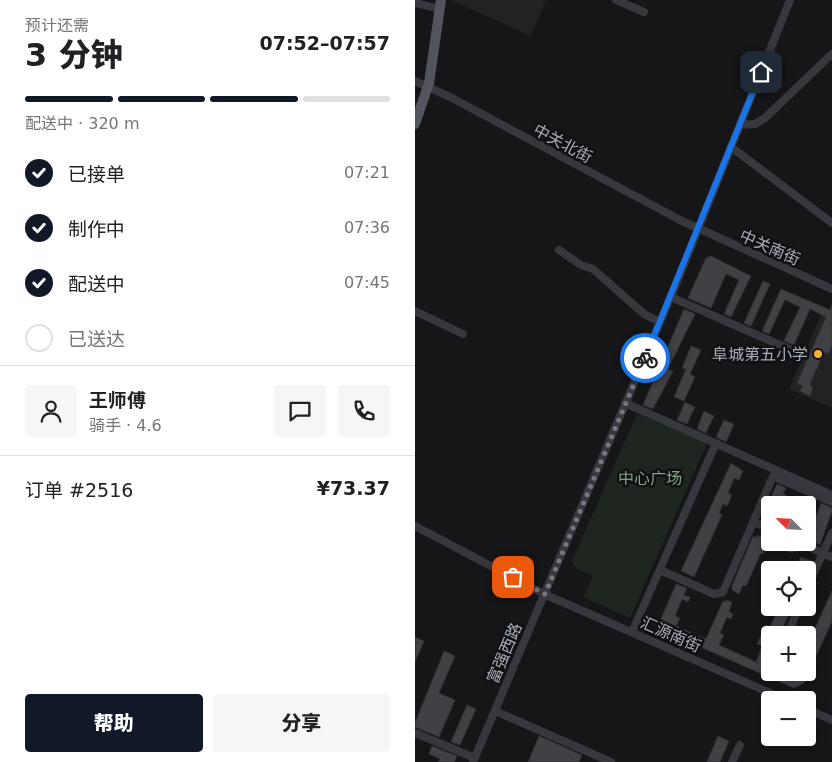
<!DOCTYPE html>
<html lang="zh">
<meta charset="utf-8">
<style>
:root{--surface:#fff;--page:#f6f6f6;--text:#202124;--muted:#757577;--line:#e0e0e0;--accent:#111827}
body{margin:0;font-family:"DejaVu Sans","Noto Sans SC",sans-serif;background:var(--page);color:var(--text);height:100vh;display:flex;flex-direction:column;font-size:19px;white-space:nowrap}
*{box-sizing:border-box;margin:0}
p{font-size:16px;color:var(--muted)}
.icon{flex:none;width:28px;height:28px;fill:none;stroke:currentColor;stroke-width:2;stroke-linecap:round;stroke-linejoin:round}
.map{position:relative;flex:1;overflow:hidden}
.sheet{display:flex;flex-direction:column;background:var(--surface);width:415px}
.sheet>*{flex:none}
.needle{width:32px;rotate:294deg}
.fabs{position:absolute;left:346px;top:496px;display:grid;gap:10px}
.fabs a{display:grid;place-items:center;width:55px;height:55px;border-radius:5px;background:var(--surface);box-shadow:0 2px 12px #0003;font-size:25px}
.pin{position:absolute;display:grid;place-items:center;width:42px;height:42px;color:#fff;margin:-21px;border-radius:10px;box-shadow:0 2px 8px #0006}
.courier{position:absolute;display:grid;place-items:center;width:50px;height:50px;margin:-25px;border:4px solid #1a73e8;border-radius:50%;background:#fff;color:#222;box-shadow:0 1px 6px #0007}
.head em{font-style:normal;font-weight:800}
.head div{display:flex;flex-direction:column-reverse}
.head{display:flex;align-items:center;justify-content:space-between;height:85px;padding:0 25px}
h1{font-size:32px;font-weight:800;line-height:38px}
.bar{display:grid;grid-template-columns:repeat(4,1fr);gap:8px 5px;align-content:center;height:60px;padding:0 25px}
.bar i{height:6px;border-radius:4px;background:var(--line)}
.bar .current{background:var(--accent)}
.bar p{grid-column:span 4}
.line{display:flex;align-items:center;gap:12px;padding:0 25px;border-top:1px solid var(--line)}
.line div{flex:1}
.round{display:grid;place-items:center;flex:none;width:52px;height:52px;border-radius:5px;background:var(--page)}
ol{padding:0 25px;list-style:none}
li{display:flex;align-items:center;gap:15px;height:55px}
li p{margin-inline-start:auto}
li .icon{padding:5px;border-radius:50%;background:var(--accent);color:#fff;stroke-width:4}
li:last-child{color:var(--muted)}
li i{width:28px;height:28px;border:2px solid var(--line);border-radius:50%}
.button{display:flex;gap:10px;margin-top:auto;padding:10px 25px}
.button a{flex:1;height:58px;border-radius:5px;background:var(--accent);color:#fff;font-size:20px;font-weight:800;line-height:58px;text-align:center}
.button a+a{background:var(--page);color:var(--text)}
main{display:flex;flex:1;min-height:0}
.map>svg:first-child{display:block}
.built{fill:#222225}
.green{fill:#1e261f}
.building{fill:#404145;stroke:#303034}
.lines{fill:none;stroke-linecap:round;stroke-linejoin:round}
.minor{stroke:#37383d;stroke-width:8}
.major{stroke:#53555c;stroke-width:10}
.done{stroke:#757880;stroke-width:5;stroke-dasharray:0 9}
.route{stroke:#1a73e8;stroke-width:6}
.poi-dot{fill:#f2b134;stroke:#111113;stroke-width:2}
.labels{text-anchor:middle;stroke-width:5;stroke-linejoin:round;paint-order:stroke}
.street-label{font-size:16px;fill:#a8adb8;stroke:#111113}
.poi-label{font-size:16px;fill:#a8adb8;stroke:#111113;text-anchor:end}
.park-label{font-size:16px;fill:#7fa381;stroke:#111113}
</style>
<main>
<section class="sheet">
<div class="head"><div><h1>3 分钟</h1><p>预计还需</p></div><em>07:52–07:57</em></div>
<div class="bar"><i class="current"></i><i class="current"></i><i class="current"></i><i></i><p>配送中 · 320 m</p></div>
<ol>
<li><svg class="icon" aria-label="check" viewBox="0 0 24 24"><path d="M5 12l5 5 9-10"/></svg>已接单<p>07:21</p></li>
<li><svg class="icon" aria-label="check" viewBox="0 0 24 24"><path d="M5 12l5 5 9-10"/></svg>制作中<p>07:36</p></li>
<li><svg class="icon" aria-label="check" viewBox="0 0 24 24"><path d="M5 12l5 5 9-10"/></svg>配送中<p>07:45</p></li>
<li><i></i>已送达</li>
</ol>
<div class="line" style="height:90px"><a class="round"><svg class="icon" aria-label="person" viewBox="0 0 24 24"><circle cx="12" cy="8" r="4"/><path d="M4 21q1-7 8-7t8 7"/></svg></a><div><b>王师傅</b><p>骑手 · 4.6</p></div><a class="round"><svg class="icon" aria-label="chat" viewBox="0 0 24 24"><path d="M4 5h16v11H9l-5 4z"/></svg></a><a class="round"><svg class="icon" aria-label="phone" viewBox="0 0 24 24"><path d="M5 4h4l2 5-3 2q2 4 5 5l2-3 5 2v4C11 20 4 13 5 4z"/></svg></a></div>
<div class="line" style="height:65px"><div>订单 #2516</div><b>¥73.37</b></div>
<div class="button"><a>帮助</a><a>分享</a></div>
</section>
<div class="map">
<svg width="417" height="762" viewBox="0 0 417 762">
<rect width="100%" height="100%" fill="#161618"/>
<!-- built -->
<g class="built">
<path d="M36 0H131L116 36Z"/>
<path d="M406 315 417 320V408L374 389Z"/>
</g>
<!-- green -->
<path class="green" d="M222 414 292 443 215 618 168 597 178 576 161 568 157 561Z"/>
<!-- building -->
<g class="building">
<path d="M296 256 336 276 316 317 309 314 324 280 311 274 296 308 273 298 291 258Z"/>
<path d="M348 281 355 284 336 326 329 323Z"/>
<path d="M366 289 415 310 417 304V345L413 354 409 352 395 384 398 389 395 396 385 391 388 386 382 383 411 317 395 309 379 345 369 341 385 307 370 300 354 334 347 331Z"/>
<path d="M269 309 280 314 253 369 258 371 238 409 228 405Z"/>
<path d="M276 346 286 350 275 374 280 377 269 401 259 397 271 369 267 368Z"/>
<path d="M270 402 280 407 272 424 262 420Z"/>
<path d="M289 411 299 416 291 433 282 429Z"/>
<path d="M309 420 319 424 311 442 301 437Z"/>
<path d="M316 463 328 471 324 480 319 478 313 493 317 495 312 506 308 504 304 513 307 515 279 577 266 571Z"/>
<path d="M362 484 371 488 368 494 372 496 368 505H355V519L347 516Z"/>
<path d="M406 503 417 508V511L405 545 395 540 394 536Z"/>
<path d="M342 535 349 538 345 546 350 548 348 554 346 553 331 586 328 585 324 594 317 590V586L338 536 341 538Z"/>
<path d="M386 557 396 561 392 570H379Z"/>
<path d="M261 584 272 588 269 595 275 597 273 602 267 599 260 616 265 618 261 626 291 639 308 601 310 602 311 600 317 602 314 612 318 614 316 619 312 617 305 633 309 635 304 645 341 662 347 646 342 644 351 625 355 627 363 610 374 614 366 631 362 629 359 635H355L353 649 355 656 351 666 355 668V672H366L378 678 381 672H392V646L417 591V621L389 683 379 688 242 628Z"/>
<path d="M0 637 9 641 0 662Z"/>
<path d="M29 651 40 656 24 693 40 700 24 737 0 727V723Z"/>
<path d="M52 705 61 709 45 745 36 742Z"/>
<path d="M124 736 167 755 164 762H113Z"/>
<path d="M303 736 314 741 305 762H292Z"/>
<path d="M17 746 42 756 39 762H23L25 759 14 754Z"/>
</g>
<g class="lines">
<!-- minor -->
<g class="minor">
<path d="M201 0 229 12"/>
<path d="M0 3 25 9"/>
<path d="M0 81 37 98 265 220 417 289"/>
<path d="M325 125 340 124 350 118 417 54"/>
<path d="M316 147 417 223"/>
<path d="M144 250 166 265 178 269 229 314 245 322"/>
<path d="M256 297 383 353"/>
<path d="M0 311 48 334"/>
<path d="M210 403 417 495"/>
<path d="M339 522 355 529"/>
<path d="M0 526 129 594 371 700"/>
<path d="M362 542C371 549 380 552 388 542"/>
<path d="M387 544 417 557"/>
<path d="M245 570 299 594 308 592 358 476 417 502"/>
<path d="M392 588 417 533"/>
<path d="M217 632 301 443"/>
<path d="M372 635 384 608"/>
<path d="M392 709 417 720"/>
<path d="M80 711 196 762"/>
<path d="M0 733 60 758"/>
<path d="M58 762 262 282 375 0"/>
<path d="M317 762 325 745"/>
</g>
<!-- major -->
<path class="major" d="M0 124 14 83 26 0"/>
</g>
<g class="lines">
<!-- done -->
<path class="done" d="M98 577 130 594 230 358"/>
<!-- route -->
<path class="route" d="M230 358 346 72"/>
</g>
<!-- markers -->
<circle class="poi-dot" cx="403" cy="354" r="5"/>
<g class="labels">
<!-- street labels -->
<g class="street-label">
<text transform="translate(148 143) rotate(28)" y="6">中关北街</text>
<text transform="translate(355 247) rotate(24)" y="6">中关南街</text>
<text transform="translate(256 634) rotate(24)" y="6">汇源南街</text>
<text transform="translate(89 653) rotate(-67)" y="6">富强西路</text>
</g>
<!-- poi labels -->
<g class="poi-label">
<text x="393" y="360">阜城第五小学</text>
</g>
<!-- park labels -->
<g class="park-label">
<text x="235" y="484">中心广场</text>
</g>
</g>
</svg>
<div class="fabs">
<a><svg class="needle" viewBox="-14 -14 28 28"><path d="M0-13l5 13h-10z" fill="#e53935"/><path d="M0 13l5-13h-10z" fill="#757577"/></svg></a>
<a><svg class="icon" aria-label="locate" viewBox="0 0 24 24"><circle cx="12" cy="12" r="6"/><path d="M12 2v4M12 18v4M2 12h4M18 12h4"/></svg></a>
<a>+</a>
<a>−</a>
</div>
<div class="pin" style="left:98px;top:577px;background:#ea580c"><svg class="icon" aria-label="bag" viewBox="0 0 24 24"><path d="M5 8h14l-1 12H6zM9 8a3 3 0 0 1 6 0"/></svg></div>
<div class="pin" style="left:346px;top:72px;background:#1f2937"><svg class="icon" aria-label="home" viewBox="0 0 24 24"><path d="M3 11l9-7 9 7M6 9v11h12V9"/></svg></div>
<div class="courier" style="left:230px;top:358px"><svg class="icon" aria-label="bike" viewBox="0 0 24 24"><circle cx="6" cy="16" r="4"/><circle cx="18" cy="16" r="4"/><path d="M6 16l4-8h5l3 8M10 8l3 8H6M13 5h3"/></svg></div>
</div>
</main>
